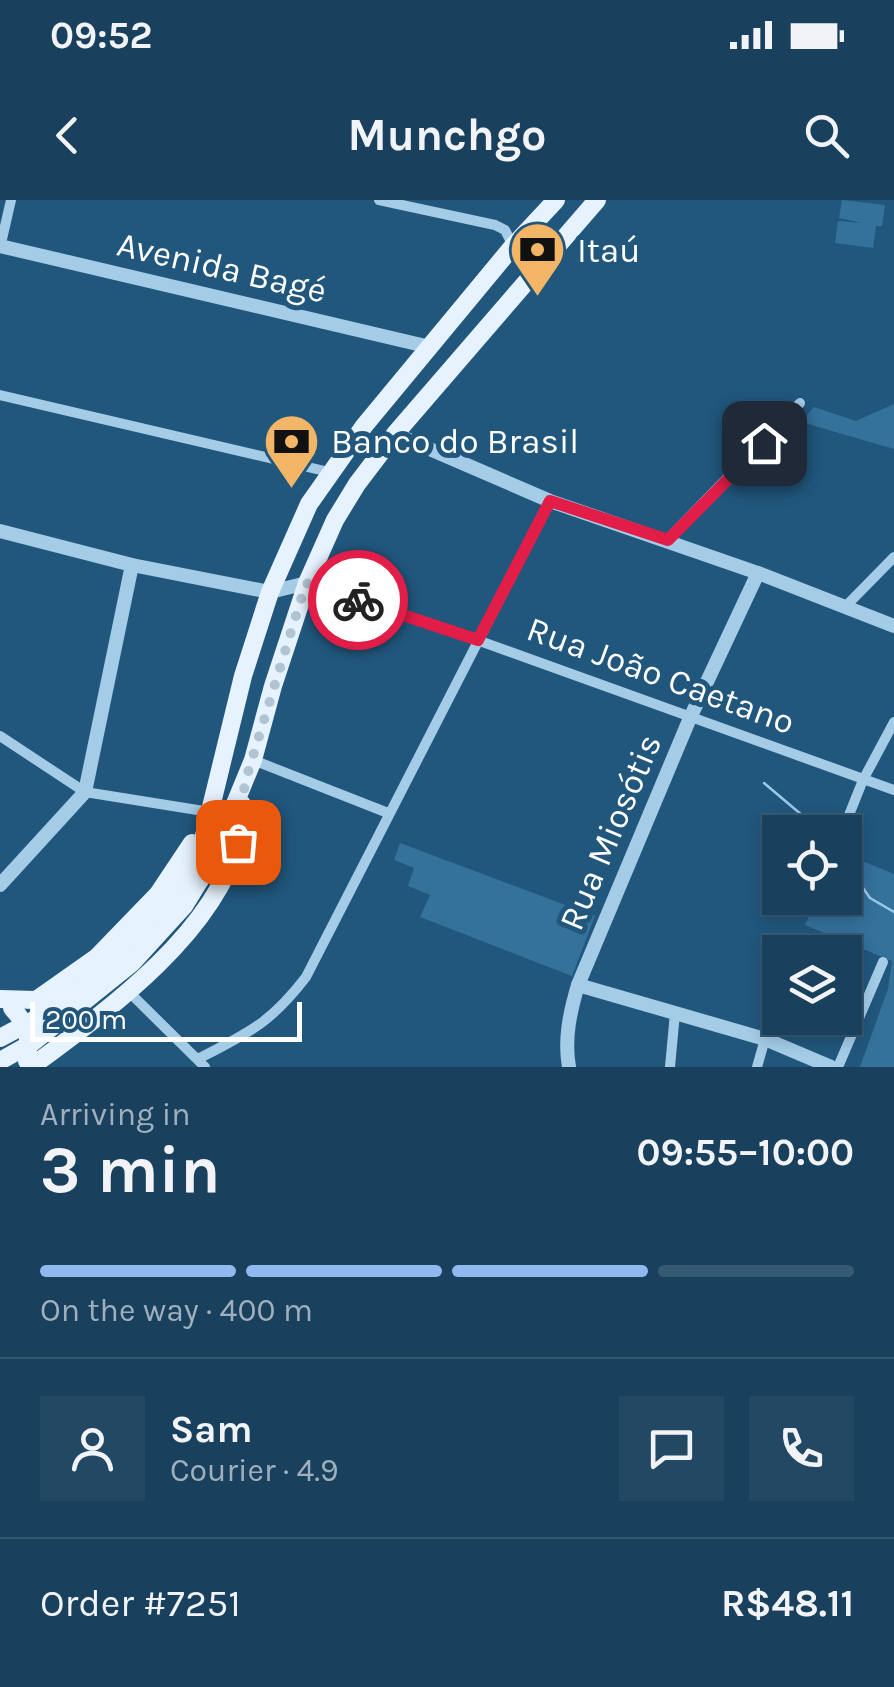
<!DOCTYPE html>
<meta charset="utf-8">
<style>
:root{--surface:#19415e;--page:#224864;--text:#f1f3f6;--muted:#9fafbc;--line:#375a73;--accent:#90b9f0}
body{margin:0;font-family:Karla,sans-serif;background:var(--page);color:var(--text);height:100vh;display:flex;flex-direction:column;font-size:38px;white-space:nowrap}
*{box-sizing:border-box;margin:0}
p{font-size:32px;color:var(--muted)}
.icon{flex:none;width:55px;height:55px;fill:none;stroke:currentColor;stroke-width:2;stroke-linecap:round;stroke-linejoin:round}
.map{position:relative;height:867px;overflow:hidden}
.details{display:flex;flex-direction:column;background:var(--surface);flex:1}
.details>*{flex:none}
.tools{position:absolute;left:762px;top:615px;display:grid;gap:20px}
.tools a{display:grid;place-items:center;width:100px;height:100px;border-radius:0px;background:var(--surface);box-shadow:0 5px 15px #0003,0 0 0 2px var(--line);font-size:50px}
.scale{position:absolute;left:30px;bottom:25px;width:272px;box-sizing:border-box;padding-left:10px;border:5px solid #fff;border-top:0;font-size:28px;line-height:35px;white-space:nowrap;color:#fff;-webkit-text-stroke:8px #21577d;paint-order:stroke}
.pin{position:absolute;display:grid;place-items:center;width:85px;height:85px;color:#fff;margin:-42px;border-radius:20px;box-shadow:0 5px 15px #0006}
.courier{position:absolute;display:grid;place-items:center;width:100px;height:100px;margin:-50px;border:8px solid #e11d48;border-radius:50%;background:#fff;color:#222;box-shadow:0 2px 12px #0007}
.head em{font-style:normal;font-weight:700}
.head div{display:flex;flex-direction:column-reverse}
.head{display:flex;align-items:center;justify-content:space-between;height:170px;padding:0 40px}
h1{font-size:65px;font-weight:700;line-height:75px}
.bar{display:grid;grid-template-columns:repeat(4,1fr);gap:15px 10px;align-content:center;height:120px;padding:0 40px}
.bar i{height:12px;border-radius:8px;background:var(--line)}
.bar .active{background:var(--accent)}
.bar p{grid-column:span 4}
.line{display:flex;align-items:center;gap:25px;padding:0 40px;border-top:2px solid var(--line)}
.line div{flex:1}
.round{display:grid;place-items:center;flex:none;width:105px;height:105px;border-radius:0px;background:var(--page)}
.status{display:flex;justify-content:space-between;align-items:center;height:70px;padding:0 50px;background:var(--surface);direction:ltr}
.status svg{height:28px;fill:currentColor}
header{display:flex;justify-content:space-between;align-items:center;height:130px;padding:0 40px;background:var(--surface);font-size:45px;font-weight:700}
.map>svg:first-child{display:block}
.green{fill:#34719b}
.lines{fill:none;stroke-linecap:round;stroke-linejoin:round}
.stream{stroke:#98c9e8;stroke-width:2.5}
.minor{stroke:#a4cce6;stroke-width:10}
.tertiary{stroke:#a4cce6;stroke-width:14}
.primary{stroke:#e6f2fd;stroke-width:18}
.primary-bridge{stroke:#e6f2fd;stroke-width:18}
.done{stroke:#b1c4d2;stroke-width:10;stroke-dasharray:0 18}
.route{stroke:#e11d48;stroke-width:12}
.labels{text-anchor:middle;stroke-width:10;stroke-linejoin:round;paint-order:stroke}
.poi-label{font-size:35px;fill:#fff;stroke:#21577d;text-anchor:start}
.street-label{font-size:35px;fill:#fff;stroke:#21577d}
</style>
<div class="status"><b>09:52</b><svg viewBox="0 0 49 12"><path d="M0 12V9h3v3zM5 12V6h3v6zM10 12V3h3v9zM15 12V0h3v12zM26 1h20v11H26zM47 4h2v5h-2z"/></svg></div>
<header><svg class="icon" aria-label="back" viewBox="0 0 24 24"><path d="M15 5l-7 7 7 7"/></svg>Munchgo<svg class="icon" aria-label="search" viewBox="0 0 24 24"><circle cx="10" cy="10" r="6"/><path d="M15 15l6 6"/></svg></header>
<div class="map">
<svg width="894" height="867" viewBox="0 0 894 867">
<rect width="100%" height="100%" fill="#21577d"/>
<!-- green -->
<g class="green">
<path d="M842 0 885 5 882 26H876L873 48 835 43 838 21 862 23 839 18Z"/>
<path d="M894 204V249L801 222 814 207 856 221Z"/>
<path d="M400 643 595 716 572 776 420 717 430 695 408 686 414 668 394 660Z"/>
<path d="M845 654 894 674V867H860L888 789 892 761 805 725 817 698H845Z"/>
</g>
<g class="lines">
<!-- stream -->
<g class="stream">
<path d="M764 583 822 632"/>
<path d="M845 662 870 698 894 712"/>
</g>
<!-- minor -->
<g class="minor">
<path d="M379 0 495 25 505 30 513 46"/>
<path d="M0 48 11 0"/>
<path d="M0 195 329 272"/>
<path d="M667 340 800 203"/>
<path d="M307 383 477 440 894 590"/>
<path d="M845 407 894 357"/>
<path d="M0 536 85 592 210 612"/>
<path d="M253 560 388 613"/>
<path d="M847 620 863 580 894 522"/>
<path d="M128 791 205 867"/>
<path d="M198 859C248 833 270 824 306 777L550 301"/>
<path d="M670 867 675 813"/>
<path d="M757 867 765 839"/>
<path d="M838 867 883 762"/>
</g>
<!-- tertiary -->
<g class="tertiary">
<path d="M0 46 430 147"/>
<path d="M395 234 550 301 758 373 894 426"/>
<path d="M0 331 132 365 270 392 307 383"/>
<path d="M0 685 85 592 132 365"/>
<path d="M578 785 765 839 831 867"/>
<path d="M569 867C564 839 570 812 578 785L690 518 758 373"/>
</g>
<!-- primary -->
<g class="primary">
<path d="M0 799 36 800 97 757 158 694 192 643"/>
<path d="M0 838 45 814 124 754 170 702 202 644 243 476 270 392 309 304 364 226 513 46 556 0"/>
<path d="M0 861 32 843 132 763 184 706 211 662 253 560 273 486 307 383 335 320 357 284 395 234 597 0"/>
<path d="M31 867C104 813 214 735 238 642 241 630 241 616 242 604"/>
</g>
<!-- primary-bridge -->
<path class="primary-bridge" d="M12 808C29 826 30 837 27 861"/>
</g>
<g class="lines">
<!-- done -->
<path class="done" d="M238 642 245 582 306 383 358 400"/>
<!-- route -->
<path class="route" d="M358 400 478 440 550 301 668 340 764 243"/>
</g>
<!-- icons -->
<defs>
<symbol id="bank-pin" viewBox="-11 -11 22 30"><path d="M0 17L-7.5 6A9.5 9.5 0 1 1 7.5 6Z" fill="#f3b566" stroke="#21577d"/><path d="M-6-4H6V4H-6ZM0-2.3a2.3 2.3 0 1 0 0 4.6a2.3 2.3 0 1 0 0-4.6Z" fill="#111"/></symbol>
</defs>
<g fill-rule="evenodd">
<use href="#bank-pin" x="506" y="18" width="63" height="86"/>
<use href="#bank-pin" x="260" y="210" width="63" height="86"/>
</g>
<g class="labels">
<!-- poi labels -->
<g class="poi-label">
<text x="577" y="62">Itaú</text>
<text x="331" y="253">Banco do Brasil</text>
</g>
<!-- street labels -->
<g class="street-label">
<text transform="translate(222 67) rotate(13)" y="12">Avenida Bagé</text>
<text transform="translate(661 475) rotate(20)" y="12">Rua João Caetano</text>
<text transform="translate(610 632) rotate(-67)" y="12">Rua Miosótis</text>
</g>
</g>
</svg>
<div class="tools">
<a><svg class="icon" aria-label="locate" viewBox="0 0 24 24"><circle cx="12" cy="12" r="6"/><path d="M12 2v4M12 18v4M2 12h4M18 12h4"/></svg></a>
<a><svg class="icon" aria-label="layers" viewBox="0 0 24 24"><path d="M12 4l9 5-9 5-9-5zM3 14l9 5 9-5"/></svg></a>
</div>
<div class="scale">200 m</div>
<div class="pin" style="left:238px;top:642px;background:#ea580c"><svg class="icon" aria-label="bag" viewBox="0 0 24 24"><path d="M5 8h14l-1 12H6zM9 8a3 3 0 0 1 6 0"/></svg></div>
<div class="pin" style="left:764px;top:243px;background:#1f2937"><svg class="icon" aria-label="home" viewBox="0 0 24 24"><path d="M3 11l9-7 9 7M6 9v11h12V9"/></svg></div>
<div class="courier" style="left:358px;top:400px"><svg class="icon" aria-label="bike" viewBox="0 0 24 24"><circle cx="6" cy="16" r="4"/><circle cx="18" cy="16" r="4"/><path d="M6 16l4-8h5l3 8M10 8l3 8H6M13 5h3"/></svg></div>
</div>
<section class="details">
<div class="head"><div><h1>3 min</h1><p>Arriving in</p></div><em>09:55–10:00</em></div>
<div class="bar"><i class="active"></i><i class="active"></i><i class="active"></i><i></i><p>On the way · 400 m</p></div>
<div class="line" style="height:180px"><a class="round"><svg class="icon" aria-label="person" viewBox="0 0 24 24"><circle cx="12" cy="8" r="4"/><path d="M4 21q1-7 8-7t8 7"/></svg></a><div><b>Sam</b><p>Courier · 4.9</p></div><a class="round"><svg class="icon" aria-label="chat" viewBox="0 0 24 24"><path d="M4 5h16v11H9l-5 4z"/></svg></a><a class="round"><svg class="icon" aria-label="phone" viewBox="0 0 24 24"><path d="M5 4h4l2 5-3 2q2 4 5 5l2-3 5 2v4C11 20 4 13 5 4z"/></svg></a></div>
<div class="line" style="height:130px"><div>Order #7251</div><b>R$48.11</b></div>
</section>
